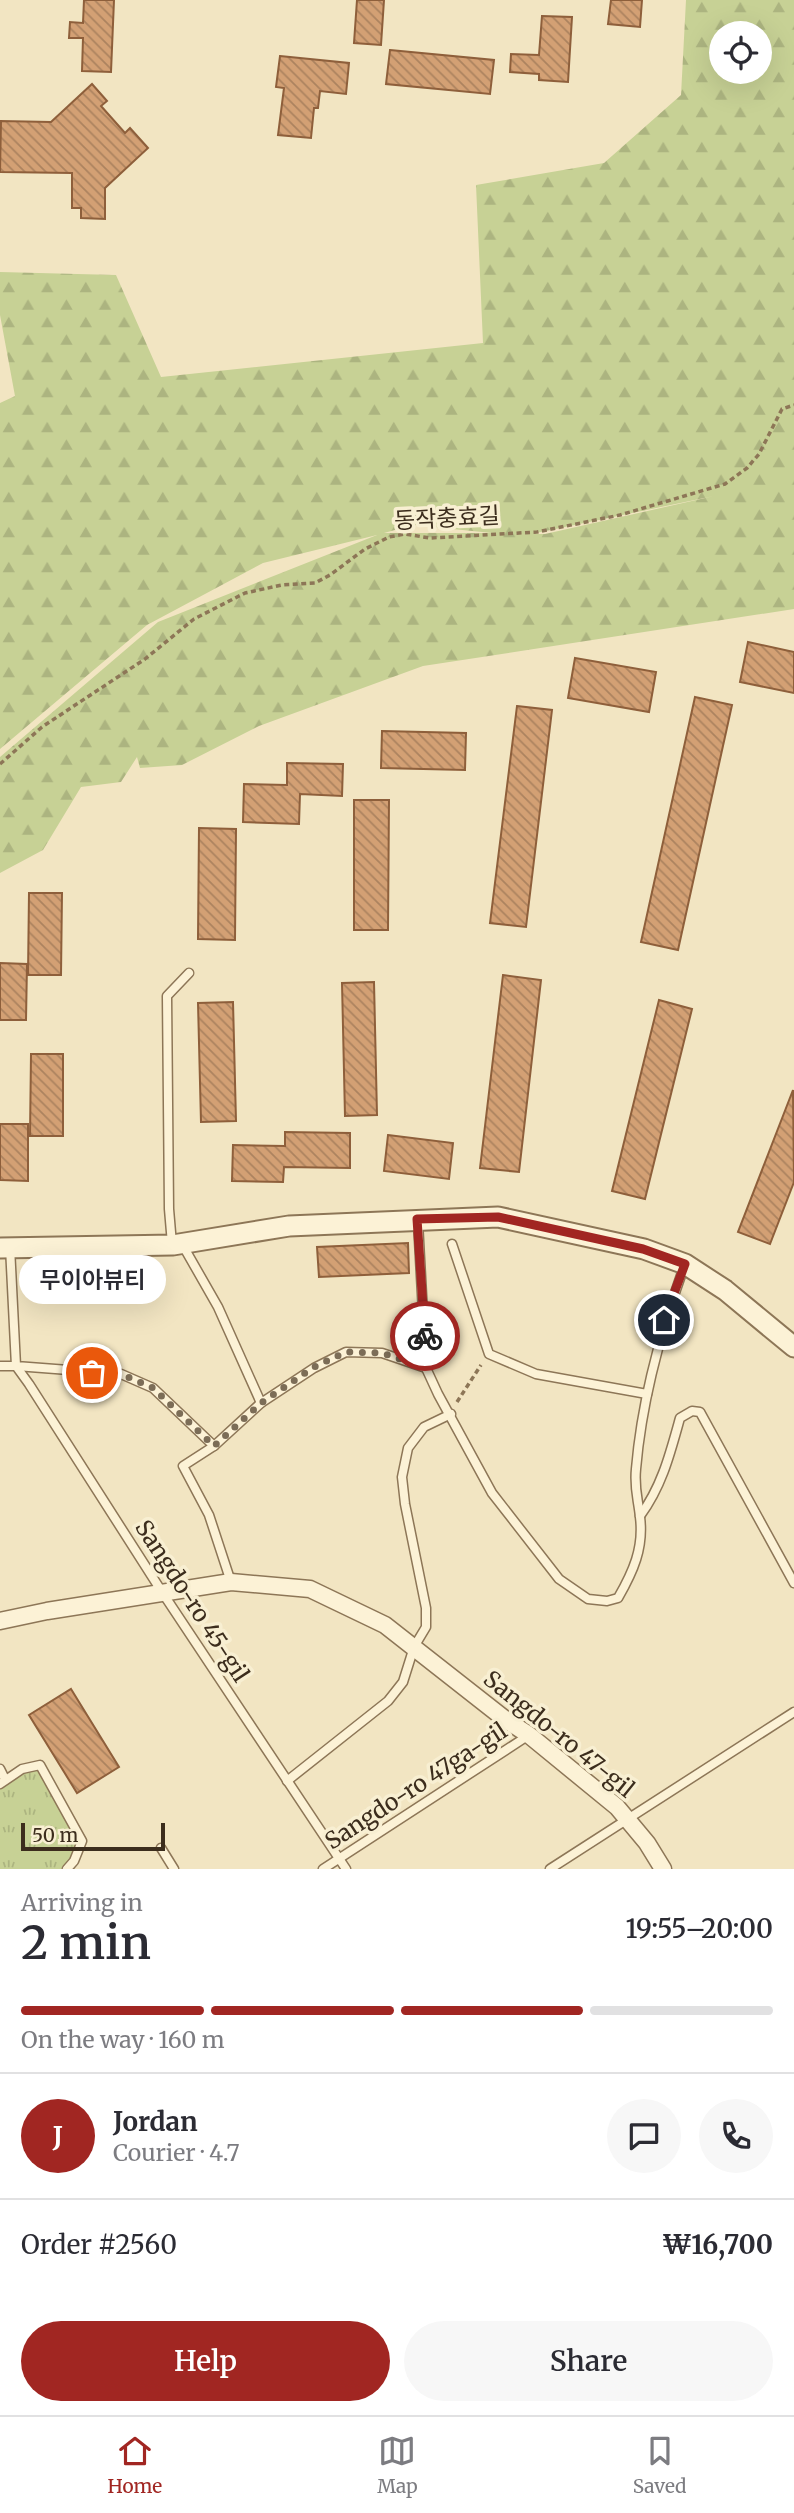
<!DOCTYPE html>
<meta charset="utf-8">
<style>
:root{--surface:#fff;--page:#f7f7f7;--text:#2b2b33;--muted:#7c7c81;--line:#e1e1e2;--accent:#a12622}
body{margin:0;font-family:Merriweather,"Noto Sans KR",serif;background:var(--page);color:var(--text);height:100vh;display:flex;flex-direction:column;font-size:26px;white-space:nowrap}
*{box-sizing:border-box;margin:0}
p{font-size:23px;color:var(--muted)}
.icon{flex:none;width:38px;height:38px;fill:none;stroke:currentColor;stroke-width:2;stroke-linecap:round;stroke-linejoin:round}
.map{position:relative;height:1869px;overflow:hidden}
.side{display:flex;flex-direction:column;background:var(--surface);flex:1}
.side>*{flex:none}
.buttons{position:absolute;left:709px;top:21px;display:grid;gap:14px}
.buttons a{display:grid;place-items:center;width:63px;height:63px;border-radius:50%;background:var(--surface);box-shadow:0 7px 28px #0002;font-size:35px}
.scale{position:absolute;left:21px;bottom:18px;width:144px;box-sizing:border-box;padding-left:7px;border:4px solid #3c2d1d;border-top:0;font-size:19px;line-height:24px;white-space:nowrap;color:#3c2d1d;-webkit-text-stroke:5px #f8efd2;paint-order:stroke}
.pin{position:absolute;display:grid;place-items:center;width:60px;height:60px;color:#fff;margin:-30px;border:4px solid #fff;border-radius:50%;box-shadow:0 2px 7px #0007}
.courier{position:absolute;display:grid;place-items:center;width:70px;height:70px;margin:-35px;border:5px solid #a12622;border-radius:50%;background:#fff;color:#222;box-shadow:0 2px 9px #0007}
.bubble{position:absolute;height:49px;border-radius:24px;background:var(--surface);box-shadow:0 7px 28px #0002;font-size:23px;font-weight:600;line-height:49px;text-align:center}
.head em{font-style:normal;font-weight:600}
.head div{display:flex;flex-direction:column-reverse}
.head{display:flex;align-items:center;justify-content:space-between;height:119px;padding:0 21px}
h1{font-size:46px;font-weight:600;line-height:52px}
.bar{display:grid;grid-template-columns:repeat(4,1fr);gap:10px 7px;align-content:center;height:84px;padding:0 21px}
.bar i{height:9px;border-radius:5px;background:var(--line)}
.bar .selected{background:var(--accent)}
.bar p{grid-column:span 4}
.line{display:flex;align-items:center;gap:18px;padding:0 21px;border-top:2px solid var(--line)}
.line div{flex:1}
.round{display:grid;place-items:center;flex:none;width:74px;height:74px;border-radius:37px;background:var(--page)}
.button{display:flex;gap:14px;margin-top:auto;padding:14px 21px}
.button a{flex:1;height:80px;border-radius:42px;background:var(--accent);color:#fff;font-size:28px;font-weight:600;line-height:80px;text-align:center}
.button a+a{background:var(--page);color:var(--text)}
.dock{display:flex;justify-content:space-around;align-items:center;height:98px;border-top:2px solid var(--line);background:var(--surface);font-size:19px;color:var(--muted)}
.dock a{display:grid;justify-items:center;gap:4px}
.dock .selected{color:var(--accent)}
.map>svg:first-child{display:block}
.grass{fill:url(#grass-tufts)}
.forest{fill:url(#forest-firs);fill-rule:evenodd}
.building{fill:url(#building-back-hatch);stroke:#8e5f3b;stroke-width:2}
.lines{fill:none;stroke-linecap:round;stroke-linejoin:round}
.service-casing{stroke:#8d7657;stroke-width:11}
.minor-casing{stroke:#8d7657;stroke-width:19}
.tertiary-casing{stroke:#8d7657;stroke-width:23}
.path{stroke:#8d7657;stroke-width:3.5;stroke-dasharray:5 3.5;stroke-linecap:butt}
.service{stroke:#fcf2d6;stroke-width:8}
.minor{stroke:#fcf2d6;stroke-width:16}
.tertiary{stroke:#fcf2d6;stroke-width:19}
.done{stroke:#7c6d57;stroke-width:7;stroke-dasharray:0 12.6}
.route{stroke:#a12622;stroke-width:9}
.labels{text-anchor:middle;stroke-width:7;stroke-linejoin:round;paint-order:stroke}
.street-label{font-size:23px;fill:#3c2d1d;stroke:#f8efd2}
</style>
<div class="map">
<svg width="794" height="1869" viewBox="0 0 794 1869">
<defs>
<pattern id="grass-tufts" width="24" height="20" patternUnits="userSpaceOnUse" patternTransform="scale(1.75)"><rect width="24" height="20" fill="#c7d195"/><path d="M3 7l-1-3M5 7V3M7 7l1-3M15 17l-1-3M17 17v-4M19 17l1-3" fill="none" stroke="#acb480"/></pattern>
<pattern id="forest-firs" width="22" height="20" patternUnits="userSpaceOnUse" patternTransform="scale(1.75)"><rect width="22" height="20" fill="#c7d195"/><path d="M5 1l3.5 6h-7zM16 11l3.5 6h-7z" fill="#acb480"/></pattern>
<pattern id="building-back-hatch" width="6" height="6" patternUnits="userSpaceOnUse" patternTransform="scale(1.75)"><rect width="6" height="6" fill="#d3a074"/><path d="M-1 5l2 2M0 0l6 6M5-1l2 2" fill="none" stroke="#ac835f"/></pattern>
</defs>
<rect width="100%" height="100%" fill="#f2e5c2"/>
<!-- grass -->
<path class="grass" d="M40 1765 80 1838 74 1854 63 1869H0V1787L6 1781Z"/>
<!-- forest -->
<path class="forest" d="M686 0H794V609L423 666 259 726 182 765 140 768 137 757 121 782 81 787 43 850 0 873V757L158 622 377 535 263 563 147 625 0 749V403L15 396 0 315V272L116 275 161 377 483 343 476 185 604 163 681 95ZM760 33V72H721V33ZM714 496 545 534H536V533ZM413 525 492 533H384Z"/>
<!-- building -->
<g class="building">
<path d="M84 0H114L111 72 82 71 83 38H69L70 22 83 23Z"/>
<path d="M357 0H384L381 45 354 43Z"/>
<path d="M611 0H642L640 27 608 24Z"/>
<path d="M542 16 572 17 568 82 539 80V74L510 72 511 54 539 55Z"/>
<path d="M390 50 494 60 490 94 386 84Z"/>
<path d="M280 56 349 63 346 94 320 91 318 108H314L311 138 278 135 284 88 276 87Z"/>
<path d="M92 84 107 101 101 106 125 133 130 128 148 148 105 188V219L81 218V208H72V173L0 172 1 121 51 122Z"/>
<path d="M748 642 794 652V693L740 682Z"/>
<path d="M575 658 656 672 649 712 568 698Z"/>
<path d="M695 697 732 705 678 950 641 942Z"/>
<path d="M517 706 552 710 526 927 490 923Z"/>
<path d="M382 731 466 733 465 770 381 768Z"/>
<path d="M287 763 343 764 342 796 300 794 299 824 243 822 244 784 287 785Z"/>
<path d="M354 800H389L388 930H354Z"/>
<path d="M199 828 236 829 235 940 198 939Z"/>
<path d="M29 893H62L61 975H28Z"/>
<path d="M0 963 27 964 26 1020H0Z"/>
<path d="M503 975 541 980 519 1172 480 1168Z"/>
<path d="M374 982 377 1115 345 1116 342 983Z"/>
<path d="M659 1000 692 1009 645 1199 612 1191Z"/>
<path d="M233 1002 236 1121 201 1122 198 1003Z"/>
<path d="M31 1054H63V1136H30Z"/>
<path d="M793 1090 794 1182 770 1244 738 1232Z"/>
<path d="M0 1124H28V1181L0 1180Z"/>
<path d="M285 1132 350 1133V1168L284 1167 283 1182 232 1181 233 1145 285 1146Z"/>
<path d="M388 1135 453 1143 449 1179 384 1171Z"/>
<path d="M408 1243 409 1273 319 1277 317 1247Z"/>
<path d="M71 1689 119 1767 77 1793 29 1715Z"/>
</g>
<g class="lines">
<defs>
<g id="service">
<path d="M418 1222 426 1368 438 1394 492 1493 559 1579 588 1599 607 1601 618 1598C633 1572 644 1548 640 1517 638 1498 634 1489 636 1469 642 1398 661 1330 685 1264"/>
<path d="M172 1244 169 1209 167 996 189 973"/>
<path d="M182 1244 218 1307 261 1403"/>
<path d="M452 1244 489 1354 536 1374 647 1394"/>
<path d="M10 1247 16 1366 121 1374 153 1388 214 1446 261 1403 314 1368 346 1352 382 1353 426 1368"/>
<path d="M0 1366H16L29 1384 162 1592 346 1869"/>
<path d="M214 1446 183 1466 209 1515 231 1582"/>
<path d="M640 1516C662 1486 670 1454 680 1418L692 1411 700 1412 794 1583"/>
<path d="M0 1769 5 1779"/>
<path d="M287 1781 388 1701 403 1682 414 1647 426 1627V1608L405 1504 402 1477 408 1448 424 1427 451 1414"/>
<path d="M0 1784 22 1769 40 1765 82 1841 74 1861 67 1869"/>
<path d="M161 1848 174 1869"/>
<path d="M323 1869 529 1735"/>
<path d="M550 1869 794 1712"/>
</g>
<path id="minor" d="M0 1621 47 1611 231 1582 310 1589 385 1625 506 1720 529 1735 617 1807 647 1843 663 1869"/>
<path id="tertiary" d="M0 1248 173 1245 289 1226 498 1217 644 1249 685 1264 725 1290 794 1347"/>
</defs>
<!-- service casing -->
<use href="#service" class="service-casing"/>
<!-- minor casing -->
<use href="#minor" class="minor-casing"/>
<!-- tertiary casing -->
<use href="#tertiary" class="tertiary-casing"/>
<!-- path -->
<g class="path">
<path d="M0 764 42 727 145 659 194 619 245 593 282 585 315 583 330 575 365 549 389 537 405 534 430 538 537 532 620 515 725 484 747 468 759 454 782 409 794 405"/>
<path d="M457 1402 481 1365"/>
</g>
<!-- service -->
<use href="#service" class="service"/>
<!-- minor -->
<use href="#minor" class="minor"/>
<!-- tertiary -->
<use href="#tertiary" class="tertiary"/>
</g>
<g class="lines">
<!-- done -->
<path class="done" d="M92 1373 121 1374 153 1388 214 1446 261 1403 314 1367 346 1352 382 1353 426 1368 425 1336"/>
<!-- route -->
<path class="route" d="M425 1336 417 1219 498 1217 643 1249 685 1264 664 1320"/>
</g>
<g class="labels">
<!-- street labels -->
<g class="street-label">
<text transform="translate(447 518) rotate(-3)" y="8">동작충효길</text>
<text transform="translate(192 1601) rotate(57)" y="8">Sangdo-ro 45-gil</text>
<text transform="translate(559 1734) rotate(39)" y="8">Sangdo-ro 47-gil</text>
<text transform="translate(416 1786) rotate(-33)" y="8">Sangdo-ro 47ga-gil</text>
</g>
</g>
</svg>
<div class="buttons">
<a><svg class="icon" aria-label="locate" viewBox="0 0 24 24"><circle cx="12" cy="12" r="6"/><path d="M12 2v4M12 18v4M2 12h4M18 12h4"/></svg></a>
</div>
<div class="scale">50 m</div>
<div class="pin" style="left:92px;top:1373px;background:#ea580c"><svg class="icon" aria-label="bag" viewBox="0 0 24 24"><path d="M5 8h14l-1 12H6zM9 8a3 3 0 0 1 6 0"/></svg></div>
<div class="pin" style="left:664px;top:1320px;background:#1f2937"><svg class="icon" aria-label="home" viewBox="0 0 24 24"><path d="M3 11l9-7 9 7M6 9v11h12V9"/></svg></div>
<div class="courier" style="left:425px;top:1336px"><svg class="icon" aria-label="bike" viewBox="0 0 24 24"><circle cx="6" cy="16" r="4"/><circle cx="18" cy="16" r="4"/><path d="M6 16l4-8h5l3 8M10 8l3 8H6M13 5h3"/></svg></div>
<div class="bubble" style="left:19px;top:1255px;width:147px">무이아뷰티</div>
</div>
<section class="side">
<div class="head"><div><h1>2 min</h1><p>Arriving in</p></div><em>19:55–20:00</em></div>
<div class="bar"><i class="selected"></i><i class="selected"></i><i class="selected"></i><i></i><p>On the way · 160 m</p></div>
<div class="line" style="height:126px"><b class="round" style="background:var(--accent);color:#fff">J</b><div><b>Jordan</b><p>Courier · 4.7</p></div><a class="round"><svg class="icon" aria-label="chat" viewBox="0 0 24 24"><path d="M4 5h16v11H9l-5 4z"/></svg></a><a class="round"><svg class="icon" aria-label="phone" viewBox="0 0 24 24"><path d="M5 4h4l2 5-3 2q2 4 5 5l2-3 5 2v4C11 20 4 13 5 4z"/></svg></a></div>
<div class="line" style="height:91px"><div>Order #2560</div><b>₩16,700</b></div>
<div class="button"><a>Help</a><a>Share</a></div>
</section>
<nav class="dock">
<a class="selected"><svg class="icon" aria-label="home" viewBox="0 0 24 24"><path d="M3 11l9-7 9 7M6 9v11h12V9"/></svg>Home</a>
<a><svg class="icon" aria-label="map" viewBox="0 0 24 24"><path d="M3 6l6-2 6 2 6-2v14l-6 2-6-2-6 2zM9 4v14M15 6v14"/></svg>Map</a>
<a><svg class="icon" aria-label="saved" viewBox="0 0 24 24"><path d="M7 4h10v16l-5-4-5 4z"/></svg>Saved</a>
</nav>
